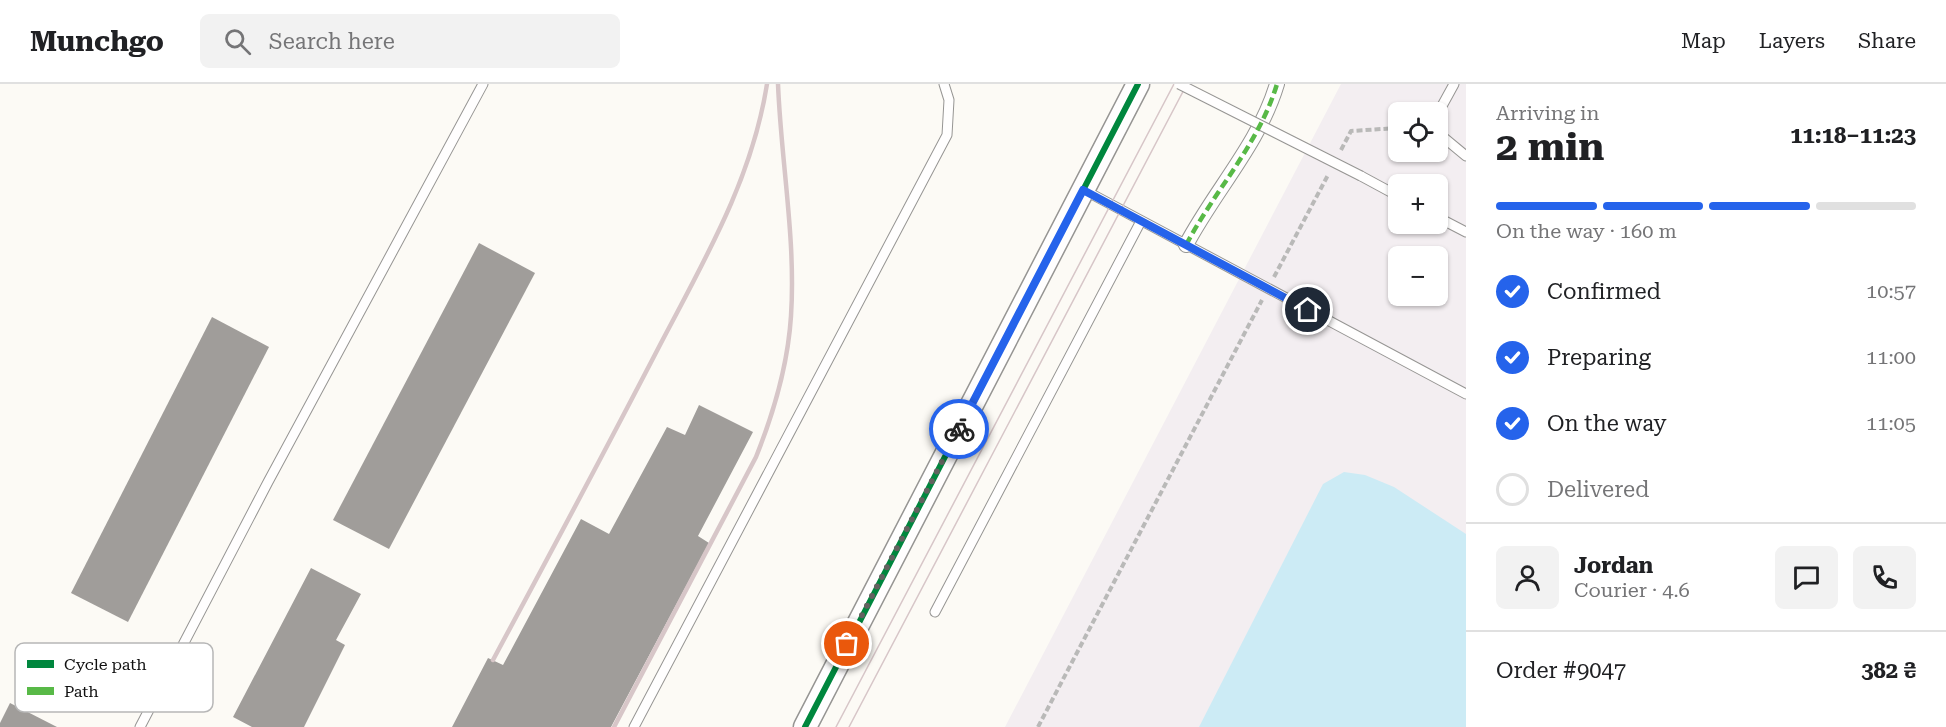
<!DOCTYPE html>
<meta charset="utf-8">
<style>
:root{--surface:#fff;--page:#f2f2f2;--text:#202124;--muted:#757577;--line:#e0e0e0;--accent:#2563eb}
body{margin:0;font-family:"Roboto Serif",serif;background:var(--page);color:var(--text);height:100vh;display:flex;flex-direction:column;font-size:22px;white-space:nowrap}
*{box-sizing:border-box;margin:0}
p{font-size:20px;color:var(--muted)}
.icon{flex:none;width:33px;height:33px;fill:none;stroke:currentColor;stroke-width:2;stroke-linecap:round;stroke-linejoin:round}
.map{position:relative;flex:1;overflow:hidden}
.sheet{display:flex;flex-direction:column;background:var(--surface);width:480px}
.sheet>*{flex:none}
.tools{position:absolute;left:1388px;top:18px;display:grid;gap:12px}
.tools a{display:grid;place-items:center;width:60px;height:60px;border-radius:9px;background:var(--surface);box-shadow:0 2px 4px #0004;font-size:30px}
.pin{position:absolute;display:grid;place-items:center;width:51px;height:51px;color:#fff;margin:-26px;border:3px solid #fff;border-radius:50%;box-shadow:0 2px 6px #0007}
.courier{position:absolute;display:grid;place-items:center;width:60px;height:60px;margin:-30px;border:4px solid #2563eb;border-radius:50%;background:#fff;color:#222;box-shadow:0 2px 8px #0007}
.head em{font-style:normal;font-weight:700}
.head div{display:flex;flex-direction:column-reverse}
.head{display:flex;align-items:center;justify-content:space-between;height:102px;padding:0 30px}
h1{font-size:39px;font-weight:700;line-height:45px}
.bar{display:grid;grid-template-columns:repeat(4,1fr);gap:9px 6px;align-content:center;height:72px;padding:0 30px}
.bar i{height:8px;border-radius:4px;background:var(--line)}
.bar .on{background:var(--accent)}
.bar p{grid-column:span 4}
.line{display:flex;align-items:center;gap:15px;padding:0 30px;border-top:2px solid var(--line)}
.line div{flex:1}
.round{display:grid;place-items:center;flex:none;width:63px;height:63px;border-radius:9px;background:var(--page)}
ol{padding:0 30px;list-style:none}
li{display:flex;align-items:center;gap:18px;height:66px}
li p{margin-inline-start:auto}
li .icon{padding:6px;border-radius:50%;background:var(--accent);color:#fff;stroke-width:4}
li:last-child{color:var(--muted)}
li i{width:33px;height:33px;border:3px solid var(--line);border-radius:50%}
header{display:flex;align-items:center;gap:36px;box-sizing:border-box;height:84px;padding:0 30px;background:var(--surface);border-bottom:2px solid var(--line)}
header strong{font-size:28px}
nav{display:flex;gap:33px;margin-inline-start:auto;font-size:21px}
.search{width:420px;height:54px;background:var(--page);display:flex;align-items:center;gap:15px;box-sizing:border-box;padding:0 21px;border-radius:9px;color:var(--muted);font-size:22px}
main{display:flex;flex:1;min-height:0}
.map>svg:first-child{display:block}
.industrial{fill:#f3eef1;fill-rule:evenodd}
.water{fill:#ccebf5}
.building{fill:#a09d9a}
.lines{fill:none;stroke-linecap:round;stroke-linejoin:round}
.service-casing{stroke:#969593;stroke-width:11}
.pedestrian-casing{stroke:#969593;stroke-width:16}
.tertiary-casing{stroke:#969593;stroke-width:25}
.path{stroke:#b9b9b8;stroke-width:4;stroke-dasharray:6 3;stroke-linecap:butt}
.service{stroke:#fffefe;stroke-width:9}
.pedestrian{stroke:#fffefe;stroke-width:14}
.tertiary{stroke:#fffefe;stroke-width:22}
.tram{stroke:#d7c6c8;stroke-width:1.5}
.rail{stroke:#d7c6c8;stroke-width:4.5}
.service-bridge-casing{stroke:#969593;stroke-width:11;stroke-linecap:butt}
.service-bridge{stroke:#fffefe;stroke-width:9}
.quiet{stroke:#58b947;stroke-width:4.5;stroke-dasharray:9 4.5;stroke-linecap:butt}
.cycleway-casing{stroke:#fff;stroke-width:10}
.cycleway{stroke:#00873e;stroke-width:6}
.done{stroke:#636260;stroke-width:6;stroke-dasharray:0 10.8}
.route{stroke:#2563eb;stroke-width:8}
.key{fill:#fff;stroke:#b7b7b7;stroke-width:1.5}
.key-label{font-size:16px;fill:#101010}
</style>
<header>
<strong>Munchgo</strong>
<div class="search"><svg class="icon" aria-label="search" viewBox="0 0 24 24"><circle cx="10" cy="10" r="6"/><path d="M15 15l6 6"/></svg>Search here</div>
<nav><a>Map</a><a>Layers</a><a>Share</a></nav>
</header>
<main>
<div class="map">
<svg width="1466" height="643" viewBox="0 0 1466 643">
<rect width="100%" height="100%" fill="#fcfaf5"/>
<!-- industrial -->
<path class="industrial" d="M1341 0H1466V643H1005ZM1398 28H1437V68H1398ZM1398 100H1437V140H1398ZM1398 172H1437V212H1398Z"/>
<!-- water -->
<path class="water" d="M1344 388 1365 391 1394 403 1466 450V643H1199L1323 400Z"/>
<!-- building -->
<g class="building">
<path d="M479 159 535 189 389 465 333 436Z"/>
<path d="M212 233 269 263 128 538 71 509Z"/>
<path d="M699 321 753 348 698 452 709 459 611 643H452L488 574 503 581 581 435 609 450 667 343 685 351Z"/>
<path d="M311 484 361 510 336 556 345 561 304 643H252L233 633Z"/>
<path d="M10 619 57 643H0V639Z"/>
</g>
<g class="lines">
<defs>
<g id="service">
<path d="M1437 31 1454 0"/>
<path d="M1437 48 1466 72"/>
<path d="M1361 92 1398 112"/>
<path d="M1084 106 1466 310"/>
<path d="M1437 133 1466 148"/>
<path d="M935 528 1141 137"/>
<path d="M140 643 268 398 483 0"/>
<path d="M634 643 947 51 949 16 944 0"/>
</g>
<path id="pedestrian" d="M1186 161C1215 106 1259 60 1277 0"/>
<path id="tertiary" d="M805 643 1138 0"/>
</defs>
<!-- service casing -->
<use href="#service" class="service-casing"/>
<!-- pedestrian casing -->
<use href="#pedestrian" class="pedestrian-casing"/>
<!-- tertiary casing -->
<use href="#tertiary" class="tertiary-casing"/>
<!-- path -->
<g class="path">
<path d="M1341 66 1351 47 1398 44"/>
<path d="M1274 193 1328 91"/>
<path d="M1038 643 1262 216"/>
</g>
<!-- service -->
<use href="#service" class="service"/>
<!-- pedestrian -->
<use href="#pedestrian" class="pedestrian"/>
<!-- tertiary -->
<use href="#tertiary" class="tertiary"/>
<!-- tram -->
<g class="tram">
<path d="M836 643 1174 0"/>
<path d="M849 643 1187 0"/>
</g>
<!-- rail -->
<g class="rail">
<path d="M493 576C550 470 606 365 661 259 705 175 752 95 767 0"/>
<path d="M614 643 756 373C774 328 788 280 791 232 796 155 781 77 778 0"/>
</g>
<defs>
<path id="service-bridge" d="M1179 0 1361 92"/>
</defs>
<!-- service-bridge casing -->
<use href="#service-bridge" class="service-bridge-casing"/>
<!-- service-bridge -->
<use href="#service-bridge" class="service-bridge"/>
<!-- quiet -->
<path class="quiet" d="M1186 161C1215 106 1259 60 1277 0"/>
<defs>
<path id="cycleway" d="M805 643 1138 0"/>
</defs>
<!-- cycleway casing -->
<use href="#cycleway" class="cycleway-casing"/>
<!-- cycleway -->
<use href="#cycleway" class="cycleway"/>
</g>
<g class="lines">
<!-- done -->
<path class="done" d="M847 560 959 345"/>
<!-- route -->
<path class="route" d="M959 345 1083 106 1308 226"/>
</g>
<!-- legend -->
<rect x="15" y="559" width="198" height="69" rx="9" class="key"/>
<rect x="27" y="576" width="27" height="8" fill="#00873e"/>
<rect x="27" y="603" width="27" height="8" fill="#58b947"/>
<g class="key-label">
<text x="64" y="586">Cycle path</text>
<text x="64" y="613">Path</text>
</g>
</svg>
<div class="tools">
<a><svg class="icon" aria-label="locate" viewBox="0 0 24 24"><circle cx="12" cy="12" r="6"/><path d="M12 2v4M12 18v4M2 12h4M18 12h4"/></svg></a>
<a>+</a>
<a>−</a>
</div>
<div class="pin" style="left:847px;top:560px;background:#ea580c"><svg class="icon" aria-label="bag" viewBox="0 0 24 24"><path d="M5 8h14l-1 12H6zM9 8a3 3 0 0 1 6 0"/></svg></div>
<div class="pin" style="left:1308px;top:226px;background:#1f2937"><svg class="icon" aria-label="home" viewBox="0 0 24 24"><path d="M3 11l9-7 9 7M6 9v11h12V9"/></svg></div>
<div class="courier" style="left:959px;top:345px"><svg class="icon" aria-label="bike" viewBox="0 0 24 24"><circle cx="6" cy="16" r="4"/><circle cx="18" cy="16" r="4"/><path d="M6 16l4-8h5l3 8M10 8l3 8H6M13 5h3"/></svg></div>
</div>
<section class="sheet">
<div class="head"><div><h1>2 min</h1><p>Arriving in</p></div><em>11:18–11:23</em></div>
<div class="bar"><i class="on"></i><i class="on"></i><i class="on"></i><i></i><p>On the way · 160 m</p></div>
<ol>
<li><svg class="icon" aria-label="check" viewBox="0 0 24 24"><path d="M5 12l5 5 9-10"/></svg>Confirmed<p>10:57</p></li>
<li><svg class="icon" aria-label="check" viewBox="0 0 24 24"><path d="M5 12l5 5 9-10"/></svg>Preparing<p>11:00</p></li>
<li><svg class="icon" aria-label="check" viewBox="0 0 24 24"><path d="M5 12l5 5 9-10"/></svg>On the way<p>11:05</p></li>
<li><i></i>Delivered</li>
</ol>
<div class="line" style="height:108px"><a class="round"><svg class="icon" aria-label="person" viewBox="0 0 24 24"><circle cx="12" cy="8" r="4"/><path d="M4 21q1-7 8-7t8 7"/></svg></a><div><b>Jordan</b><p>Courier · 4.6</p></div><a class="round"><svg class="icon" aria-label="chat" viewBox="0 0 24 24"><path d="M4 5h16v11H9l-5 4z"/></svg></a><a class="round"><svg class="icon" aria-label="phone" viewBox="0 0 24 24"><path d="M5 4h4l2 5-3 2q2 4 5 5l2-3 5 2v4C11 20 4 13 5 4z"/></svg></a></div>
<div class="line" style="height:78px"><div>Order #9047</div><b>382 ₴</b></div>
</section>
</main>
